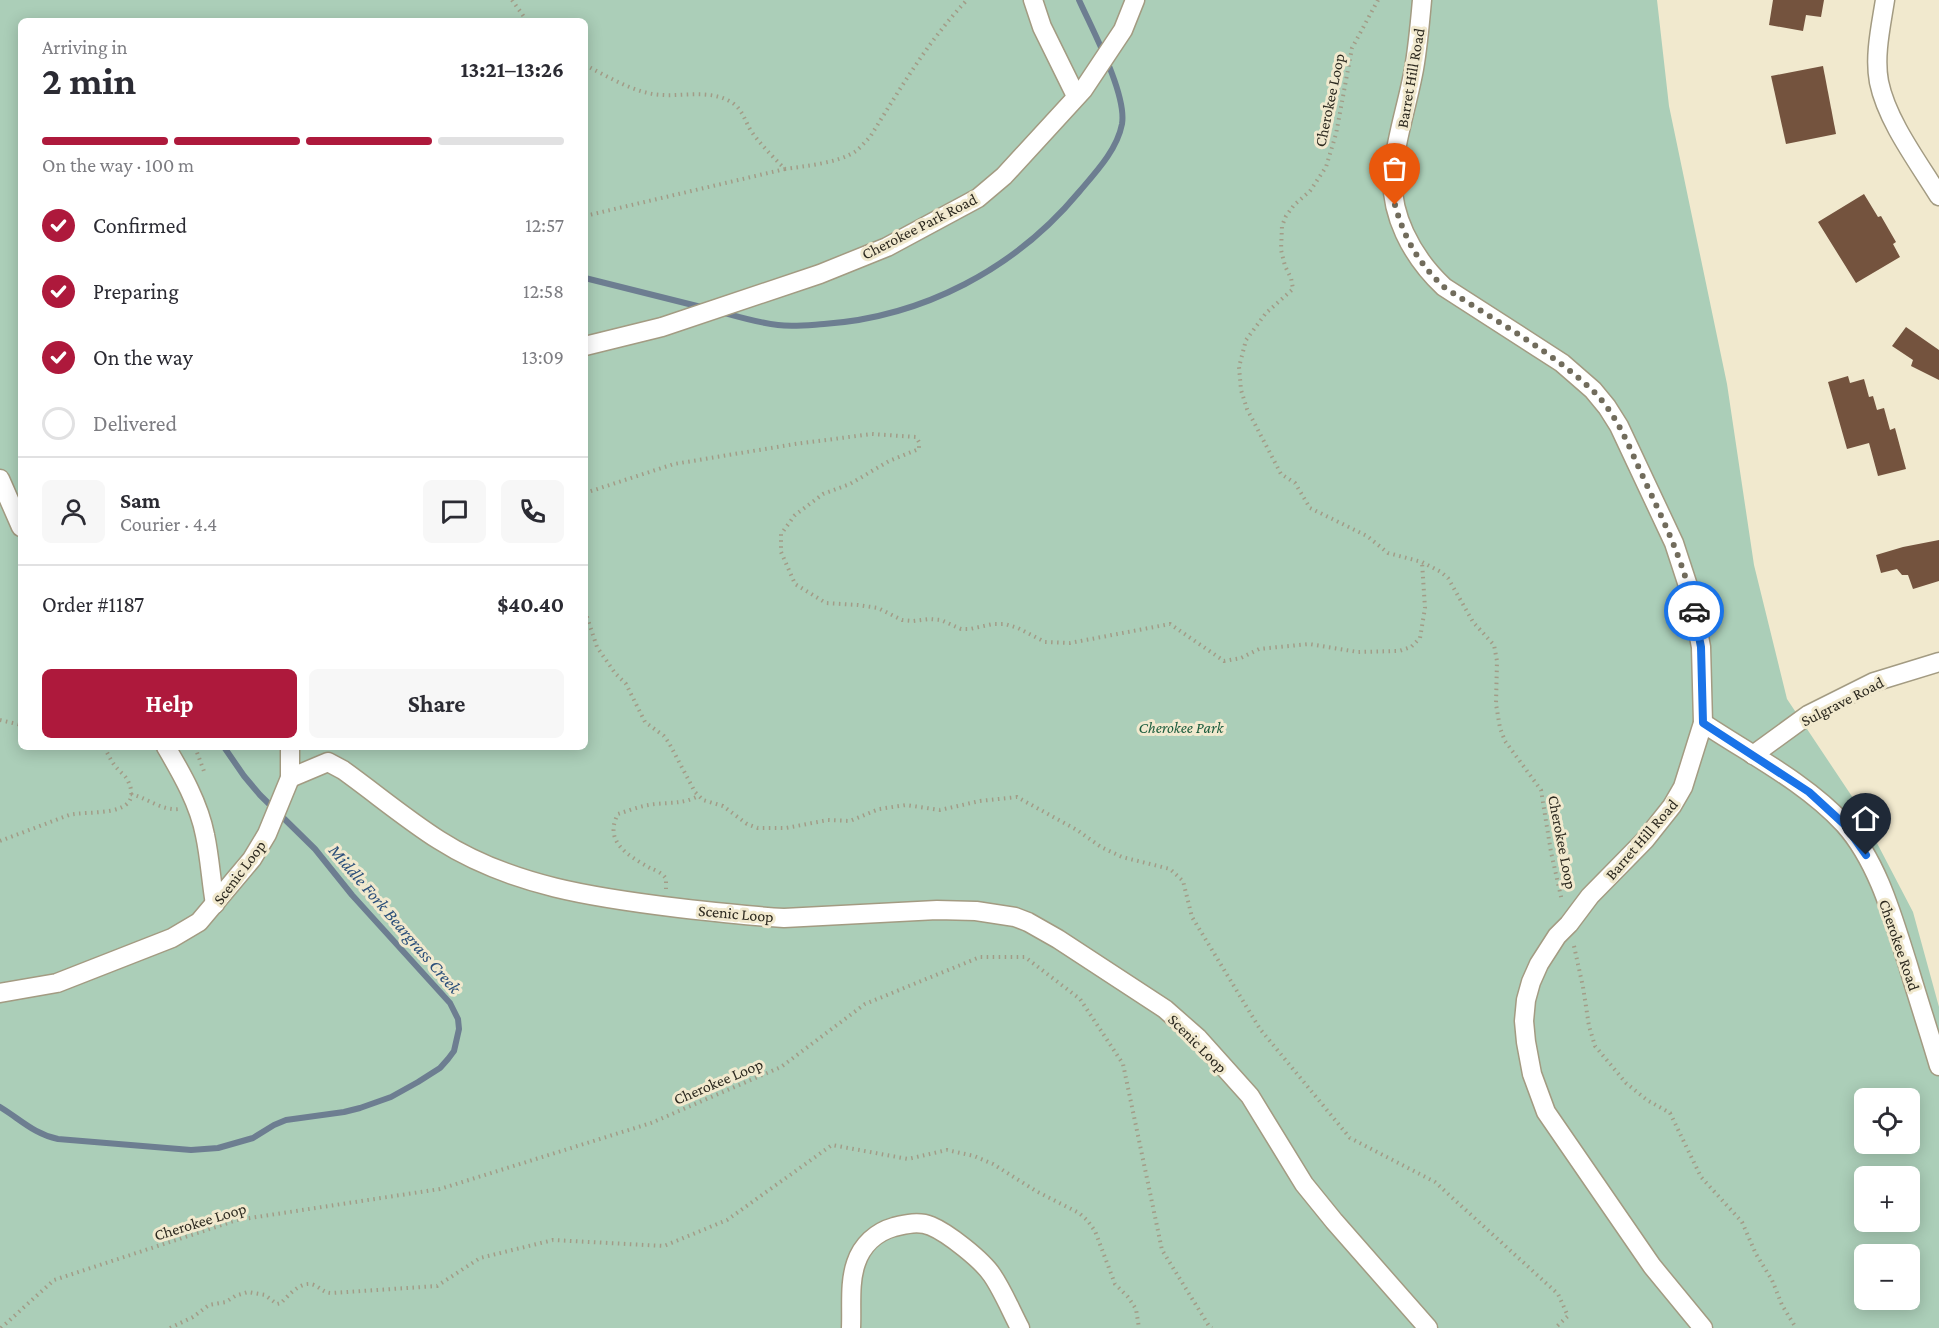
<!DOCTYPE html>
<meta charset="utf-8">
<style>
:root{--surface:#fff;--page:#f7f7f7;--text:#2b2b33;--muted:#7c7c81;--line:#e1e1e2;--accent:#ae193c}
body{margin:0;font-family:"Crimson Pro",serif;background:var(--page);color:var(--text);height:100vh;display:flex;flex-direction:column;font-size:22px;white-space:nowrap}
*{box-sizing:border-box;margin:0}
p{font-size:20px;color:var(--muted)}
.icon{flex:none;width:33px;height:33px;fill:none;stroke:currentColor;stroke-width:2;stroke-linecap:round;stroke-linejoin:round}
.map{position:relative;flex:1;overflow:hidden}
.panel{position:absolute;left:18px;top:18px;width:570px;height:732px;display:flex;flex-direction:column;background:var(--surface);border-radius:9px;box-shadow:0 3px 15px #0003}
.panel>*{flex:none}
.tools{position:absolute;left:1854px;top:1088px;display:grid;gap:12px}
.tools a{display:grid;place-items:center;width:66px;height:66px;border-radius:9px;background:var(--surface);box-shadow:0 3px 15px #0003;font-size:30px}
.pin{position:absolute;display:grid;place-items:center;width:51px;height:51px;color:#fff;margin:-62px -26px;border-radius:50% 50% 50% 0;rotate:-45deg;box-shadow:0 0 6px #0007}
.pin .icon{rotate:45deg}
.courier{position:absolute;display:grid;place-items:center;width:60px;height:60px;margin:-30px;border:4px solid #1a73e8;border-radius:50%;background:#fff;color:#222;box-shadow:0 2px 8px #0007}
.head em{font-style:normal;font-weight:700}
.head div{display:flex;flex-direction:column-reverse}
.head{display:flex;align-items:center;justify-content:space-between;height:102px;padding:0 24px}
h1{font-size:39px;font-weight:700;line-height:45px}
.bar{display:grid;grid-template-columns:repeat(4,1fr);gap:9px 6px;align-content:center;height:72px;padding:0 24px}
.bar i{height:8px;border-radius:4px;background:var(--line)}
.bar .on{background:var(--accent)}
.bar p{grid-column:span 4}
.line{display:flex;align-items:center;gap:15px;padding:0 24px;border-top:2px solid var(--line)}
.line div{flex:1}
.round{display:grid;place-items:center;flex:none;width:63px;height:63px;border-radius:9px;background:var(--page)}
ol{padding:0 24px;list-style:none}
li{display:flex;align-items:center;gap:18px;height:66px}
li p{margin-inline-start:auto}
li .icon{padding:6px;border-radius:50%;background:var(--accent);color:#fff;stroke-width:4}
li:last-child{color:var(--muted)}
li i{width:33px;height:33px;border:3px solid var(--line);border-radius:50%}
.primary-button{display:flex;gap:12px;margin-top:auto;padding:12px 24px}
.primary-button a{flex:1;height:69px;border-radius:9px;background:var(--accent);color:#fff;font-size:24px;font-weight:700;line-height:69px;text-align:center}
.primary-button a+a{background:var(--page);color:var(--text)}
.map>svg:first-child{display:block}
.green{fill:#abceb8;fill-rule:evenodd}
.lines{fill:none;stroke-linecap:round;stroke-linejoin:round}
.stream{stroke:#6d7e91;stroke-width:6}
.building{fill:#74533e}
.street-casing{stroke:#a39b82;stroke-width:21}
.path{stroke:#a29c87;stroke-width:4;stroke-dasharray:1.5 4.5;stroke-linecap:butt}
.street{stroke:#fff;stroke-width:18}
.done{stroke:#716c5c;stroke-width:6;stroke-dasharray:0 10.8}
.route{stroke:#1a73e8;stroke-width:8}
.labels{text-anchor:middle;stroke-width:6;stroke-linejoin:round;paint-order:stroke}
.street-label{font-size:16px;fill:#2c291f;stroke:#f1e9ce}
.park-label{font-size:16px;font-style:italic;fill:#1b5c3d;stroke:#f1e9ce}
.water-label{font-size:18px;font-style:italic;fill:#2b4f7a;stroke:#f1e9ce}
</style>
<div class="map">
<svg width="1939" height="1328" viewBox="0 0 1939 1328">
<rect width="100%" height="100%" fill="#f1e9ce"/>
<!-- green -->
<path class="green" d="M0 0H1657L1669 106 1727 384 1754 565 1787 699 1855 801 1913 912 1939 1007V1328H0ZM21 21H585V747H21ZM1864 1098H1910V1143H1864ZM1864 1176H1910V1221H1864ZM1864 1254H1910V1299H1864Z"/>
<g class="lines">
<!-- stream -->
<g class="stream">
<path d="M585 278 705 308"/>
<path d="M721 312C739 317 759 323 778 325 793 327 809 325 824 324 923 317 1015 269 1079 192 1096 172 1117 150 1122 124 1127 94 1092 29 1079 0"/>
<path d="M0 1107C20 1119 34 1134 58 1139L191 1150 218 1148 253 1138 274 1125 286 1120 344 1112 360 1108 391 1097 418 1082 440 1068 448 1059 454 1051 459 1029 458 1019 450 1003 352 895 315 849 260 795 244 776 224 747"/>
</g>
</g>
<!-- building -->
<g class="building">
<path d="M1773 0H1824L1821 17 1806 15 1803 31 1769 25Z"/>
<path d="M1823 66 1836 134 1786 144 1771 76Z"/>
<path d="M1864 194 1878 217 1881 216 1896 242 1893 244 1900 257 1856 283 1818 222Z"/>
<path d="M1906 327 1939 350V380L1911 366 1913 360 1892 346Z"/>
<path d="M1848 376 1850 383 1864 379 1869 397 1873 396 1877 410 1884 408 1890 430 1895 428 1906 469 1878 476 1869 443 1847 449 1828 382Z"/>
<path d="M1939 540V581L1913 589 1908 575H1902L1897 569 1881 573 1876 555 1903 547Z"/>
</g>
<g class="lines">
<defs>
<g id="street">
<path d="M1033 0 1042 27 1076 96"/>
<path d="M1422 0C1420 23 1418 46 1414 69 1408 102 1397 135 1393 168 1388 213 1412 257 1444 287L1562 363 1593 390 1607 407 1619 426 1674 543 1691 595 1701 647 1703 723 1683 787 1672 806 1645 840 1590 896 1569 924 1557 936 1539 964 1531 982 1526 1000 1524 1021 1526 1042 1532 1074 1546 1112 1652 1266 1703 1328"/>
<path d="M1885 0C1881 26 1874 56 1879 82 1887 121 1918 162 1939 196"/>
<path d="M585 346 662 327 820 274 887 247 978 198 1004 176 1083 90 1123 30 1135 0"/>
<path d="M0 479 21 527"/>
<path d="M1703 723C1751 755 1805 782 1844 824 1878 862 1893 918 1908 965 1918 999 1929 1032 1939 1066"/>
<path d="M166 747C182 774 199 804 205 835 210 858 211 881 215 904"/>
<path d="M1753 755 1808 715 1874 682 1939 662"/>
<path d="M290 778 328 762 343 770C375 793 406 819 439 840 511 886 596 898 679 908 714 912 749 916 784 918L937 910 976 911 1015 917 1028 922 1058 939 1165 1009 1198 1038 1250 1096 1304 1184 1334 1221 1428 1328"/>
<path d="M0 993 57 983 172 938 199 922 252 859 267 834 290 778V747"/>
<path d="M851 1328C852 1307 849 1283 856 1263 862 1245 876 1232 894 1227 906 1224 919 1221 931 1226 948 1233 982 1260 992 1275 1003 1291 1011 1311 1020 1328"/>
</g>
</defs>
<!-- street casing -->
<use href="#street" class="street-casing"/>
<!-- path -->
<g class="path">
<path d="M512 0 527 21"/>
<path d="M1378 0 1352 48 1336 134 1326 167 1310 191 1294 205 1286 216 1282 226 1281 250 1285 266 1291 278 1293 289 1266 313 1246 340 1239 367 1241 390 1247 409 1281 474 1295 483 1310 508 1367 536 1388 553 1422 562 1441 572 1448 578 1473 622 1494 645 1497 661 1496 704 1500 728 1505 741 1541 790 1551 852 1562 901"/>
<path d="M585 65C605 75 626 88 648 93 676 100 709 86 734 104 743 111 745 121 751 131 761 145 773 157 785 169 805 166 839 163 856 151 861 147 865 142 870 137 900 89 928 41 967 0"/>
<path d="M585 216 785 169"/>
<path d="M585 493 674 464 795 444 872 434 916 437 919 442V449L889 461 850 484 823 494 795 515 781 534V552L795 584 826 603 858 605 878 608 902 620 913 621 929 619 941 620 961 629H970L993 624H1005L1018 628 1045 642 1070 643 1170 624 1224 661 1241 658 1259 649 1309 644 1358 652 1399 651 1411 647 1420 638 1425 608 1422 562"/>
<path d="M585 611 597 647 615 673 626 684 645 722 664 736 669 743 695 792 703 800 723 806 747 824 758 828H786L828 820 850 821 879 809 906 805 940 810 980 801 1017 797 1077 830 1101 847 1122 857 1170 869 1183 881 1192 917 1260 1029 1350 1138 1435 1182 1558 1294 1568 1316 1555 1328"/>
<path d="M0 720 21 725"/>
<path d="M195 747 205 774"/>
<path d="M131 794C147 798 162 811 179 809"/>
<path d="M0 841 69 815C87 810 146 819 128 781 126 776 120 772 116 767 111 761 108 754 104 747"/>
<path d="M666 889C666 887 666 880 666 879 663 873 655 870 650 868 629 856 603 842 618 814 630 810 643 805 656 804 675 802 681 804 699 796"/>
<path d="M1574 946 1583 987 1589 1026 1595 1046 1626 1083 1647 1100 1670 1113 1701 1177 1742 1222 1756 1254 1772 1280 1782 1305 1796 1328"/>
<path d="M1 1328 54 1280 237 1220 440 1189 651 1123 781 1067 865 1004 980 957H1025L1080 999 1123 1064 1162 1250 1209 1326 1212 1328"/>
<path d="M170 1328 193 1317 209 1305 226 1302 235 1296 248 1292 265 1295 277 1304 281 1303C289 1295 301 1280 314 1285 321 1288 324 1293 332 1293L437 1286 480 1258 553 1240 664 1246 727 1220 832 1145 908 1159 947 1150 974 1156 993 1164 1036 1191 1079 1213 1087 1220 1095 1231 1115 1284 1128 1297 1136 1309 1139 1328"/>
</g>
<!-- street -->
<use href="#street" class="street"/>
</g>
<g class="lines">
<!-- done -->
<path class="done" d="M1395 205C1404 238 1419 264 1444 287 1493 320 1547 348 1591 389 1617 413 1629 447 1644 479 1664 522 1685 564 1694 611"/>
<!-- route -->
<path class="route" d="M1694 611 1701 647 1703 723 1809 792 1845 825 1866 855"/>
</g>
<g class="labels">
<!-- street labels -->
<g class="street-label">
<text transform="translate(1410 78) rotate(-80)" y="6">Barret Hill Road</text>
<text transform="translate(1329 100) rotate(-78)" y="6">Cherokee Loop</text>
<text transform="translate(919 226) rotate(-27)" y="6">Cherokee Park Road</text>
<text transform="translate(1842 701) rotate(-27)" y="6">Sulgrave Road</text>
<text transform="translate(1641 839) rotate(-49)" y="6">Barret Hill Road</text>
<text transform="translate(1563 842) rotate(79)" y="6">Cherokee Loop</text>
<text transform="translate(239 872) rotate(-53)" y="6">Scenic Loop</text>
<text transform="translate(736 913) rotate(5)" y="6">Scenic Loop</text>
<text transform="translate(1900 945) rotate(71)" y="6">Cherokee Road</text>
<text transform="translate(1198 1043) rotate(45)" y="6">Scenic Loop</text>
<text transform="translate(718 1081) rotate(-23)" y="6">Cherokee Loop</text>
<text transform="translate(200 1221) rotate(-17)" y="6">Cherokee Loop</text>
</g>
<!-- park labels -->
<g class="park-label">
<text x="1181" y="733">Cherokee Park</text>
</g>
<!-- water labels -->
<g class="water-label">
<text transform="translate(395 919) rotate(49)" y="6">Middle Fork Beargrass Creek</text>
</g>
</g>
</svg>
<div class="tools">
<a><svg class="icon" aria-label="locate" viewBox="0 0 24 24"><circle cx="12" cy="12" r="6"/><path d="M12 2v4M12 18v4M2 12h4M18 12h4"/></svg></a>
<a>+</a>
<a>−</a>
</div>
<div class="pin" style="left:1395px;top:205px;background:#ea580c"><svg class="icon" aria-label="bag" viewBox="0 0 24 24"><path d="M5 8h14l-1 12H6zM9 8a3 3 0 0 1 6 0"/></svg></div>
<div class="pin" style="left:1866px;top:855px;background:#1f2937"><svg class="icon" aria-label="home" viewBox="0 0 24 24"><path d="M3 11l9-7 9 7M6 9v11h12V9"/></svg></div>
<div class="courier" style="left:1694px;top:611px"><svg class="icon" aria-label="car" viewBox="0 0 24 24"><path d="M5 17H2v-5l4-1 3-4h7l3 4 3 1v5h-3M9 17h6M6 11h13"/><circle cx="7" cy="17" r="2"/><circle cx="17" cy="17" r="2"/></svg></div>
<section class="panel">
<div class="head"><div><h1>2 min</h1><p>Arriving in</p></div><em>13:21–13:26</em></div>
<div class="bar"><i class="on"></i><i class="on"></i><i class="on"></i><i></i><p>On the way · 100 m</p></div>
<ol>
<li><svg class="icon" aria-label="check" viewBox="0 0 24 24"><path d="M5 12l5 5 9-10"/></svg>Confirmed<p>12:57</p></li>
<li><svg class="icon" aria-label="check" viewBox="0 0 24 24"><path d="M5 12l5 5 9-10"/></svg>Preparing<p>12:58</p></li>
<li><svg class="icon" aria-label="check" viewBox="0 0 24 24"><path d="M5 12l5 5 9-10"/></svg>On the way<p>13:09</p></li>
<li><i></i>Delivered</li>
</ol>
<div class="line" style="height:108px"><a class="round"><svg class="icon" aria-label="person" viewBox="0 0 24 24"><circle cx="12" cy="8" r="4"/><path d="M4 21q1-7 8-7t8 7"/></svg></a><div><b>Sam</b><p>Courier · 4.4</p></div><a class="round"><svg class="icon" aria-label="chat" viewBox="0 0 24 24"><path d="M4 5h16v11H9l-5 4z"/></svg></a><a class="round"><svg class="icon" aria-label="phone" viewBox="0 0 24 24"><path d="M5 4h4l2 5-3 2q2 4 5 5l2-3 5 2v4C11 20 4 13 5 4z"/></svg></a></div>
<div class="line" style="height:78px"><div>Order #1187</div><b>$40.40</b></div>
<div class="primary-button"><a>Help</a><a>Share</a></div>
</section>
</div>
